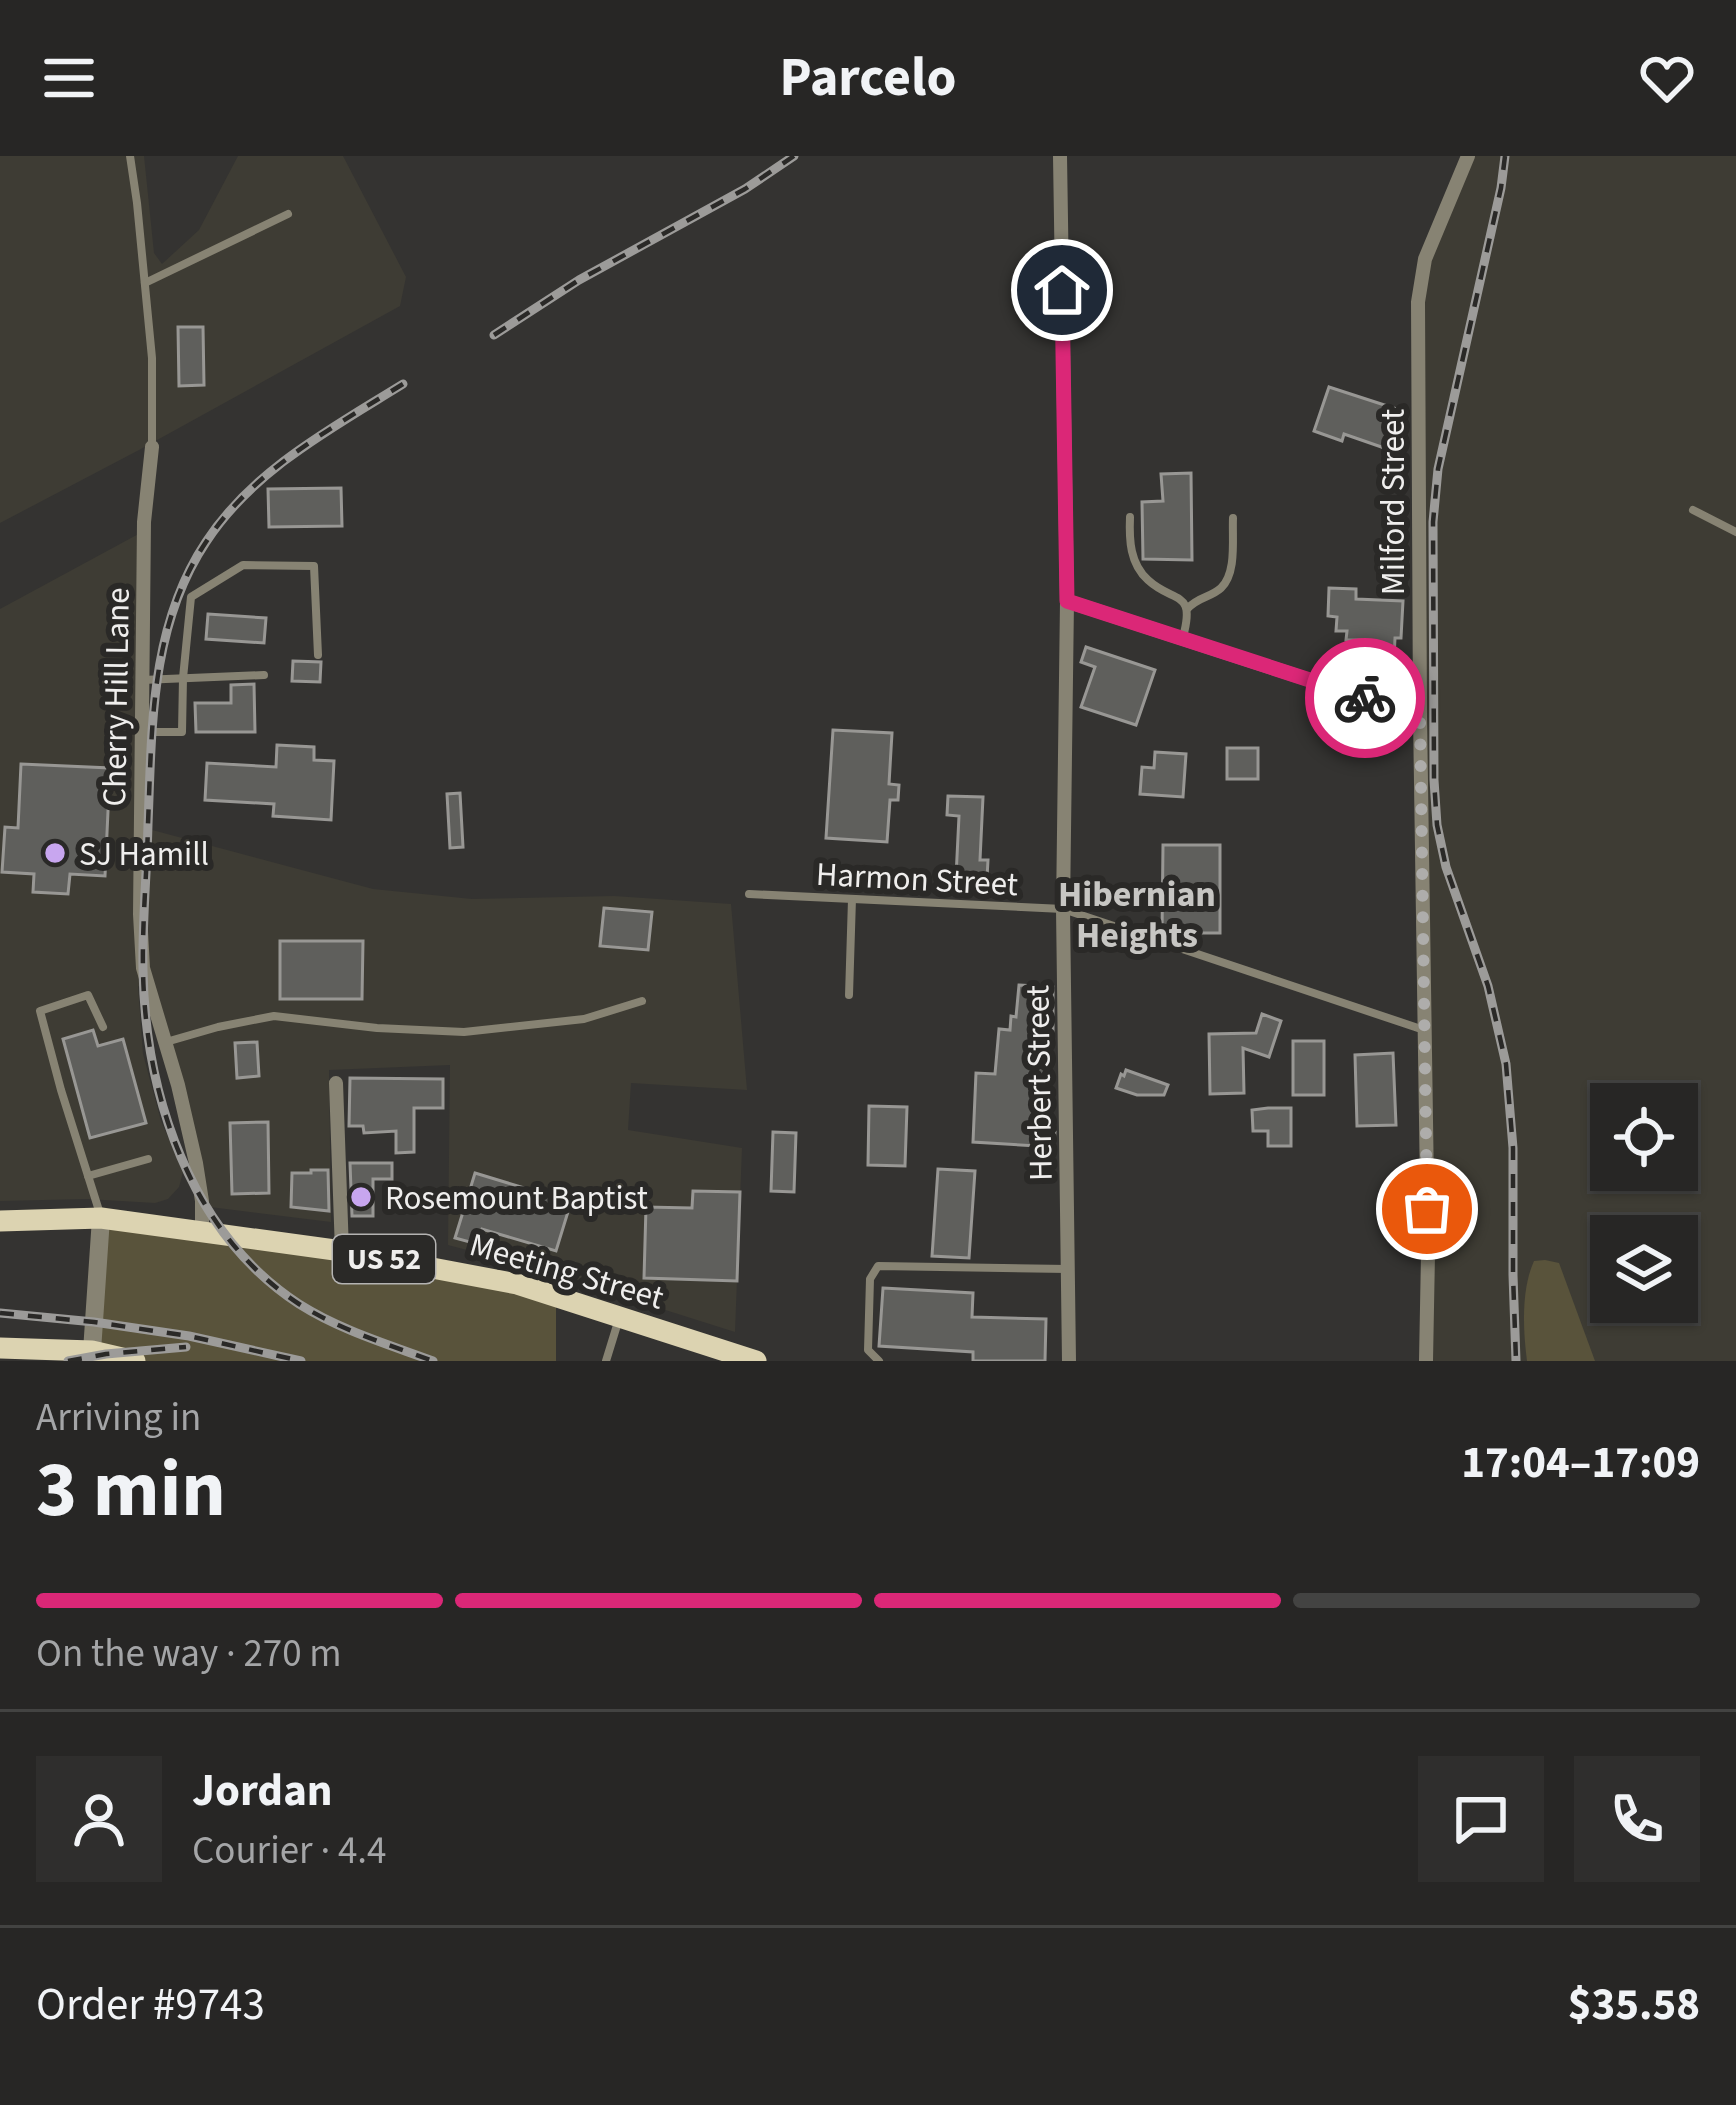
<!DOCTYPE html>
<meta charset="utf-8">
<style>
:root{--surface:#272625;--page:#2f2e2d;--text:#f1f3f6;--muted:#a4a5a7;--line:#434342;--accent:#db2777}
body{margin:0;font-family:"Source Sans 3",sans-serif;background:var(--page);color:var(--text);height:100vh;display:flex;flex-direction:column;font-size:45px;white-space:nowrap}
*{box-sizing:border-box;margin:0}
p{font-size:39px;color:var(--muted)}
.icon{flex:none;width:66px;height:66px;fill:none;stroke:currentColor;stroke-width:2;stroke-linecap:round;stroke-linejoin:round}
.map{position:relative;height:1205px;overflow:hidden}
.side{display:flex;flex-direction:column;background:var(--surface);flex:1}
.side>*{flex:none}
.buttons{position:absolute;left:1590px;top:927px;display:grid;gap:24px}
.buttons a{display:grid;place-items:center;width:108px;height:108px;border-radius:0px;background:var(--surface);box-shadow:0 3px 9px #0004,0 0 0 3px var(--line);font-size:60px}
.pin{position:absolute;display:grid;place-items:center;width:102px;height:102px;color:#fff;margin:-51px;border:6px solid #fff;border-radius:50%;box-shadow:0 3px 12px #0007}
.courier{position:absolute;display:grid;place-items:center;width:120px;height:120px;margin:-60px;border:9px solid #db2777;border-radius:50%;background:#fff;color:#222;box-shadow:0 3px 15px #0007}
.summary em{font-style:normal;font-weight:700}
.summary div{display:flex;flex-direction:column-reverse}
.summary{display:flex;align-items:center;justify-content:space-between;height:204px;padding:0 36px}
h1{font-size:78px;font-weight:700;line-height:90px}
.bar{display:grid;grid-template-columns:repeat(4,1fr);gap:18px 12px;align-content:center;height:144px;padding:0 36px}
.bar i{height:15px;border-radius:9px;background:var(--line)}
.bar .current{background:var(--accent)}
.bar p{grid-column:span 4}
.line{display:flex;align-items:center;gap:30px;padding:0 36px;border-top:3px solid var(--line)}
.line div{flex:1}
.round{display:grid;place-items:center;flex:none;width:126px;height:126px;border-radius:0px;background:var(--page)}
header{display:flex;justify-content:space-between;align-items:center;height:156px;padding:0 36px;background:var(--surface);font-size:54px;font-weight:700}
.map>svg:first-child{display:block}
.built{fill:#3e3c34;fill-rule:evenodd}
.green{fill:#59533b}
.building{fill:#5f5f5c;stroke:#989794;stroke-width:3}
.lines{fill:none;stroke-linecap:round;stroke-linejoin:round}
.service{stroke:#878373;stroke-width:8}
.minor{stroke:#878373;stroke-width:14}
.tertiary{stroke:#878373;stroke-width:18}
.primary{stroke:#dcd3b1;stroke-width:21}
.rail-casing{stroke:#9c9b99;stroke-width:9}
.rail{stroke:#2a2927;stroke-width:4.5;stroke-dasharray:14;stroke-linecap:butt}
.done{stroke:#aeadab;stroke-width:12;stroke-dasharray:0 21.6}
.route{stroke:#db2777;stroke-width:15}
.poi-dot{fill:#c8a6ef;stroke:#2a2927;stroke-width:4.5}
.labels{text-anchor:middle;stroke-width:12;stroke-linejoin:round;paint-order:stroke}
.shield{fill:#2a2927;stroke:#b4b3b2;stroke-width:3}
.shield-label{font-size:30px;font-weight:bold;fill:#efeeed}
.street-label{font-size:33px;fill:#efeeed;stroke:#2a2927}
.poi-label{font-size:33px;fill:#efeeed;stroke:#2a2927;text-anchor:start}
.neighbourhood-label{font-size:36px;font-weight:bold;fill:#c7c6c3;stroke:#2a2927}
</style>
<header><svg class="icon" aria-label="menu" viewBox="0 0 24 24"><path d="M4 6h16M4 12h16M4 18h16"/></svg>Parcelo<svg class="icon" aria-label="heart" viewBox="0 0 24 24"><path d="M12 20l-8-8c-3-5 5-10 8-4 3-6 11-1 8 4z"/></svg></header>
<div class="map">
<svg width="1736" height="1205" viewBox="0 0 1736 1205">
<rect width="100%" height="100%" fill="#343331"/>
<!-- built -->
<g class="built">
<path d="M0 0H144L154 97 162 108 199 74 238 0H343L406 121 400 150 139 294 0 367Z"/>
<path d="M1468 0H1736V1205H1423L1420 560 1425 103ZM1611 948H1677V1014H1611ZM1611 1080H1677V1146H1611Z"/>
<path d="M144 375 141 671 373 733 472 743 614 740 731 748 747 934 631 927 628 974 742 992 735 1176 523 1109 448 1089 450 909 329 914 331 1066 202 1050 148 835 138 830 143 898 161 965 183 1016 179 1031 168 1043 155 1047 87 1043 0 1045V453Z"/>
</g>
<!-- green -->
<g class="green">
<path d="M101 1062 556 1141V1205H135L92 1195Z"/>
<path d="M1545 1104 1559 1107 1595 1205H1527C1523 1174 1521 1134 1534 1105Z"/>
</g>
<!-- building -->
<g class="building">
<path d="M178 171H203L204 229 179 230Z"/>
<path d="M1329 231 1406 256 1393 295 1344 278 1342 285 1314 275Z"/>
<path d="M1191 317 1192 404 1143 403 1142 346 1163 345 1161 318Z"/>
<path d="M341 332 342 370 269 371 268 333Z"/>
<path d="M1329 432 1356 433V443L1403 445 1401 482H1395L1394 503 1360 502 1361 484H1346L1347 475H1336L1337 461 1328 460Z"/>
<path d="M208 458 266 462 264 487 206 483Z"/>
<path d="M1086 491 1155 514 1136 569 1081 551 1095 511 1081 506Z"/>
<path d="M293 505 321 506 320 526 292 525Z"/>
<path d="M254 528 255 576H196L195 547H231V529Z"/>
<path d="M833 574 892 577 889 628 899 629 898 644H890L887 686 826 682Z"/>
<path d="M277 589 314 591V604L334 605 331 664 273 660 274 648 205 644 207 607 276 611Z"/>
<rect x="1227" y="592" width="31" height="31"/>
<path d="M1155 596 1186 598 1183 641 1140 638 1142 611 1154 612Z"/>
<path d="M21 608 110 612 105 720 70 718 68 738 33 736 34 718 2 716 5 671 18 672Z"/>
<path d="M460 637 463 691 450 692 447 638Z"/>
<path d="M948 640 983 641 980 704H988L987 722 956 721 959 660 947 659Z"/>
<path d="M1163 689H1220V777H1162Z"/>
<path d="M604 752 652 756 648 794 600 790Z"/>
<path d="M280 785H363L362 843H280Z"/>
<path d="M1019 829 1053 831V875L1047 874 1042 969 1049 970 1050 975 1055 976 1054 991 973 986 976 917 995 918 999 873 1010 874 1011 860 1016 861Z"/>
<path d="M1262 858 1281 865 1269 901 1243 892 1244 937 1210 938 1209 878 1256 877Z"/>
<path d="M93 874 98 890 123 883 146 967 90 982 63 883Z"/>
<rect x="1293" y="885" width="31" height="54"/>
<path d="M257 886 259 920 237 922 235 887Z"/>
<path d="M1393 897 1396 969 1357 970 1355 899Z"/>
<path d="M1126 914 1168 929 1164 939H1137L1116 932 1121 918 1124 920Z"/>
<path d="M350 922 443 923V952H414V996L396 997V975L364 977 363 970H349Z"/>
<path d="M869 950 907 951 905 1010 868 1009Z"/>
<path d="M1268 952H1291V990H1268V975H1253L1252 954Z"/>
<path d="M268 966 269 1037 232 1038 230 967Z"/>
<path d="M773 976 796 977 794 1036 771 1035Z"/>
<path d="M350 1007H392V1023H373V1060H352Z"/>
<path d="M938 1013 975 1015 969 1102 932 1100Z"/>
<path d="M311 1014H328L329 1055 291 1051 292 1017H311Z"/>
<path d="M475 1017 571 1046 556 1095 482 1073 477 1088 455 1082Z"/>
<path d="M693 1035 740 1036 737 1125 644 1122 646 1051 692 1052Z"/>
<path d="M883 1132 973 1137 972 1161 1046 1163 1045 1205H973V1196L879 1190Z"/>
</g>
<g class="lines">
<!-- service -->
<g class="service">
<path d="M130 0 137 47 152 202V289"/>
<path d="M145 127 288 58"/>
<path d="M1693 354 1736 376"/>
<path d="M1130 361C1129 384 1130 408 1148 424 1174 448 1196 433 1183 481"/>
<path d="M1187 453C1199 440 1210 442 1221 432 1237 417 1232 383 1233 362"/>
<path d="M142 524 264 519"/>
<path d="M143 576H182L183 522 191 441 243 409 314 410 318 499"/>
<path d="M749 738 1063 753 1424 874"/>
<path d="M849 839 852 743"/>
<path d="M166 886 218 871 274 860 377 872 464 876 584 863 642 845"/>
<path d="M88 1020 148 1003"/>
<path d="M101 1061 61 934 40 855 88 839 103 871"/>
<path d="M606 1205 618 1166"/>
<path d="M879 1205 868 1194 870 1123 878 1110 1068 1113"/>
</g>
<!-- minor -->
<g class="minor">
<path d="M1060 0 1067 445 1063 753 1069 1205"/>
<path d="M152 291 144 366 140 758 143 812 178 929 196 1007 202 1045V1077"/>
<path d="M1067 445 1420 560"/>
<path d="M336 927 342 1095"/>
<path d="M1426 1205 1428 1098 1420 560 1418 146 1425 103 1468 0"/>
</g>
<!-- tertiary -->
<path class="tertiary" d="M92 1195 101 1062"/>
<!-- primary -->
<g class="primary">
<path d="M0 1065 101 1062 342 1095 517 1128 756 1205"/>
<path d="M0 1192 92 1195 135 1205"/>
</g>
<defs>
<g id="rail">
<path d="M1505 0 1501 32 1438 313 1433 366 1434 624 1437 669 1446 711 1488 830 1506 908 1513 992V1119L1516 1205"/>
<path d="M494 179 579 124 745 33 794 0"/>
<path d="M403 228C332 272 253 314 206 386 150 470 152 571 148 668 147 716 142 766 143 814 145 938 190 1077 299 1148 340 1174 387 1188 433 1205"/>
<path d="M0 1157 94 1166 189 1180 301 1205"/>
<path d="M68 1205 106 1198 186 1191"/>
</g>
</defs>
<!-- rail casing -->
<use href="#rail" class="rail-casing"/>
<!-- rail -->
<use href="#rail" class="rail"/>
</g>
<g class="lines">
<!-- done -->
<path class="done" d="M1365 542 1420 560 1427 1053"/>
<!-- route -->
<path class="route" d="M1062 134 1067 445 1365 542"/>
</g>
<!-- markers -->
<g class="poi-dot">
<circle cx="55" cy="697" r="12"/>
<circle cx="361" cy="1041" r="12"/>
</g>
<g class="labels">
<!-- shield labels -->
<rect class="shield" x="333" y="1079" width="102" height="48" rx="9"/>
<g class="shield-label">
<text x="384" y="1113">US 52</text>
</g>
<!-- street labels -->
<g class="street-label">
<text transform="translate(1392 346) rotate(-90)" y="12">Milford Street</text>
<text transform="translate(115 541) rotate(-89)" y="12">Cherry Hill Lane</text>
<text transform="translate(917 722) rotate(3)" y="12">Harmon Street</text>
<text transform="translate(1038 927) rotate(-91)" y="12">Herbert Street</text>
<text transform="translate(567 1114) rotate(16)" y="12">Meeting Street</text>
</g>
<!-- poi labels -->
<g class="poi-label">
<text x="79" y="709">SJ Hamill</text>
<text x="385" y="1053">Rosemount Baptist</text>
</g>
<!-- neighbourhood labels -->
<g class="neighbourhood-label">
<text x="1137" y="750">Hibernian<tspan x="1137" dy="41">Heights</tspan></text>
</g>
</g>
</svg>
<div class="buttons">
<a><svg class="icon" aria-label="locate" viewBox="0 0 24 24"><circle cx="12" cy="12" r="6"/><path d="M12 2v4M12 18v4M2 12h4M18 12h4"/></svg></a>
<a><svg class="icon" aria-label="layers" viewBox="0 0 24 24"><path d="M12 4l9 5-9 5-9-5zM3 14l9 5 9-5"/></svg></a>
</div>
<div class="pin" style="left:1427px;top:1053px;background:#ea580c"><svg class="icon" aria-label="bag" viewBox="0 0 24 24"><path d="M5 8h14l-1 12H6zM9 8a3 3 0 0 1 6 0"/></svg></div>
<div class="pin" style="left:1062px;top:134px;background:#1f2937"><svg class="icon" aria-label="home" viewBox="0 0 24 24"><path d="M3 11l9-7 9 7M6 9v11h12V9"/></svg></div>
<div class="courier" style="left:1365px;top:542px"><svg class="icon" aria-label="bike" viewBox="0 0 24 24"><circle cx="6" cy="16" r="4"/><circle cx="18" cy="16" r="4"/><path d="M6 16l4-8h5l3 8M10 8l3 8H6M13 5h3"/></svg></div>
</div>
<section class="side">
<div class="summary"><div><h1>3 min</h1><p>Arriving in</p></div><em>17:04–17:09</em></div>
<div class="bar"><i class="current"></i><i class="current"></i><i class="current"></i><i></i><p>On the way · 270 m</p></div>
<div class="line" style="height:216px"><a class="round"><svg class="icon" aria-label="person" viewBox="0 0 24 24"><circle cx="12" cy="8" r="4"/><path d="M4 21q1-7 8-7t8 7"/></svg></a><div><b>Jordan</b><p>Courier · 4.4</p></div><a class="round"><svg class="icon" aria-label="chat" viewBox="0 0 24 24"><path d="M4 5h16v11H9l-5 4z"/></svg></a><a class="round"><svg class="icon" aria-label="phone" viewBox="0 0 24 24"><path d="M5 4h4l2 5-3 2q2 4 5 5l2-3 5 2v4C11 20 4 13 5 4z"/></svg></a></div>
<div class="line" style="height:156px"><div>Order #9743</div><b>$35.58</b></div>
</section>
